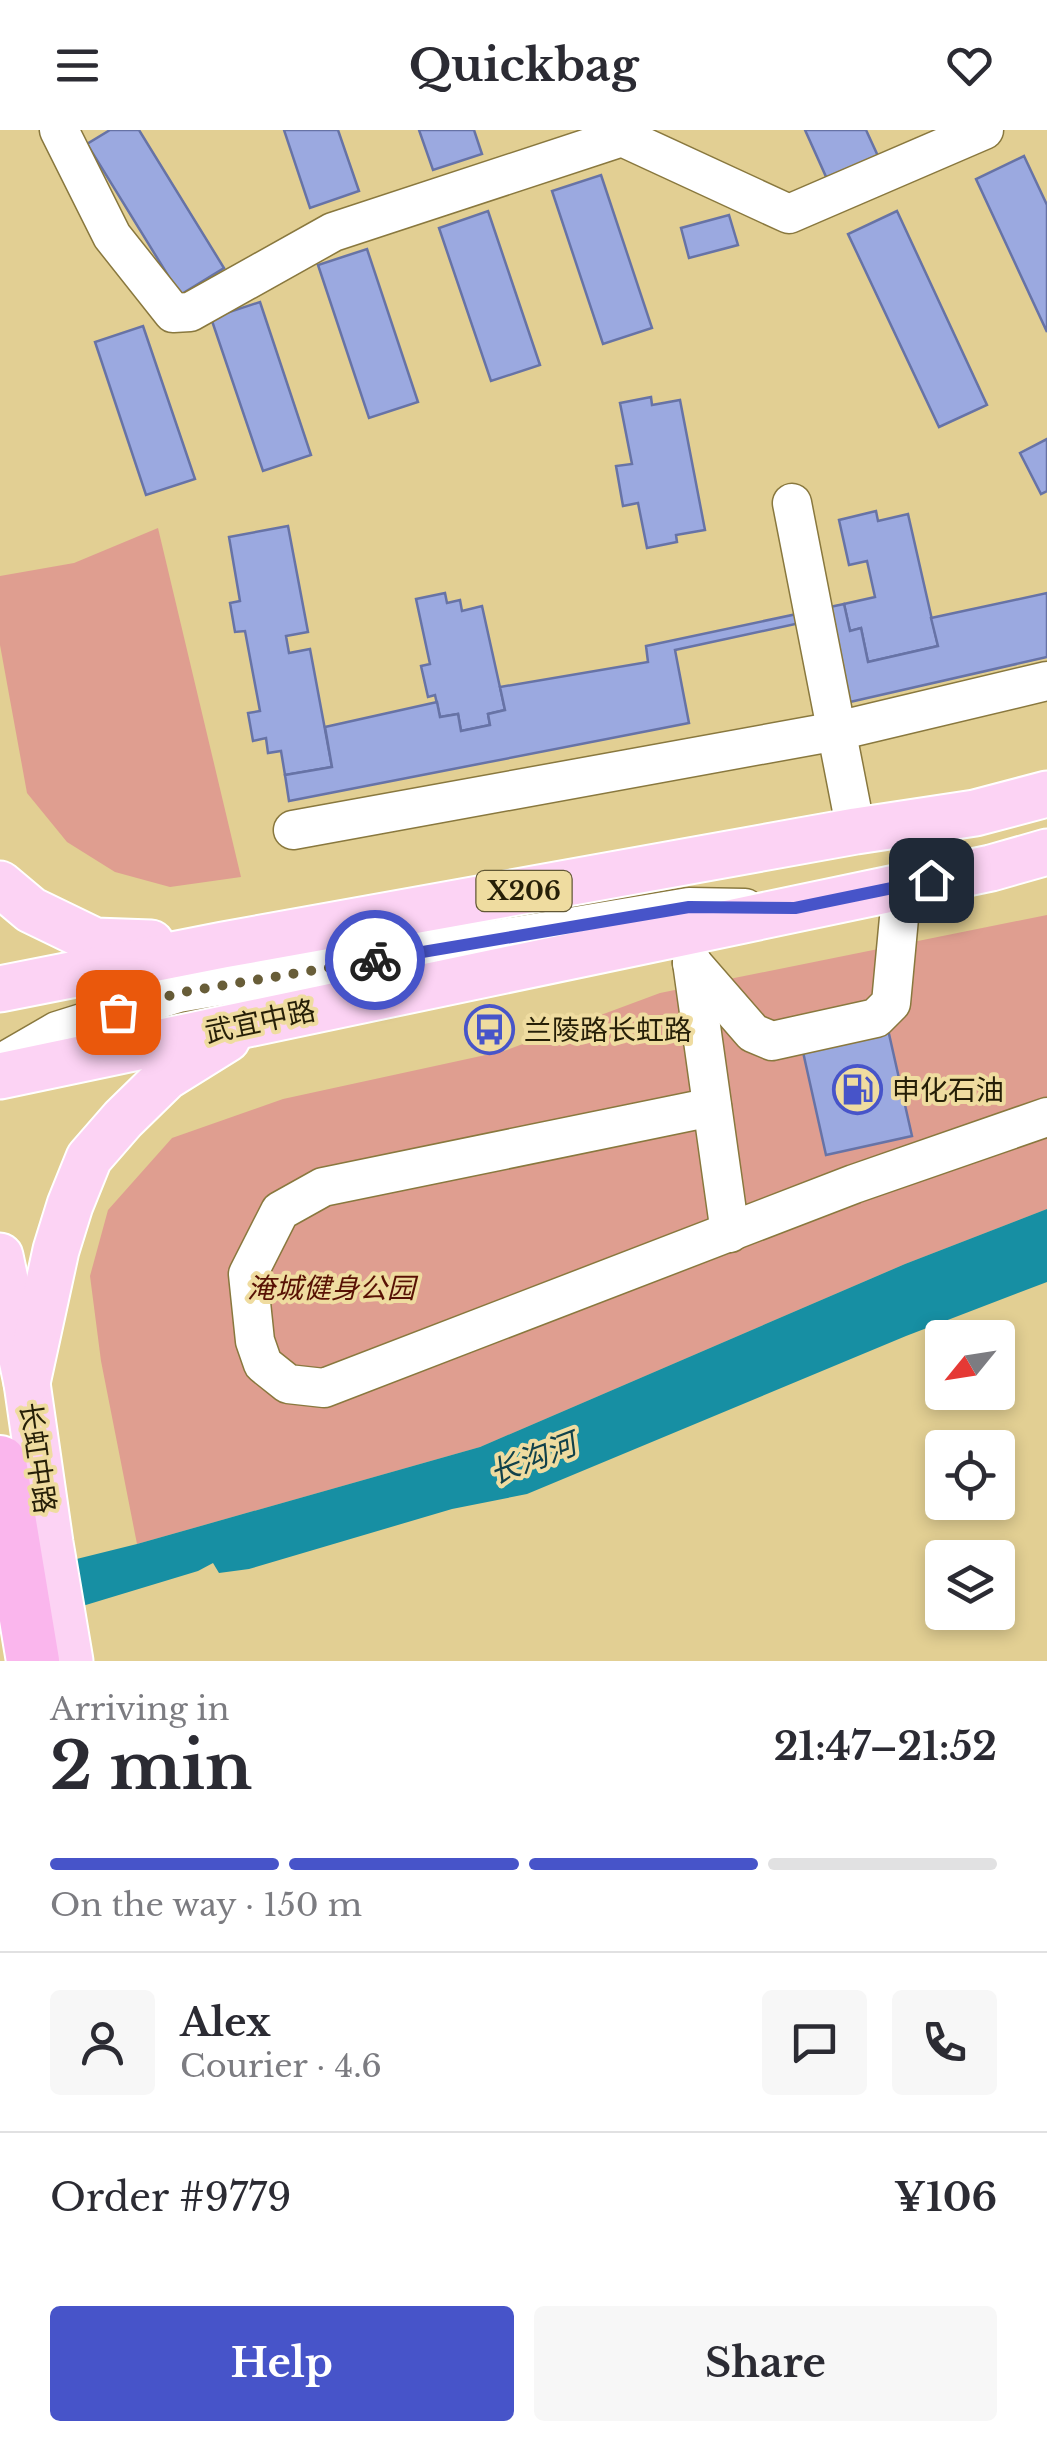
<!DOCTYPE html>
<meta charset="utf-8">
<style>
:root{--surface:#fff;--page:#f7f7f7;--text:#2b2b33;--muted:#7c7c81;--line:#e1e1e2;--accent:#4754c9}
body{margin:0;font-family:"Libre Baskerville","Noto Sans SC",serif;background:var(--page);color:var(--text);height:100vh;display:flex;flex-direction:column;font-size:38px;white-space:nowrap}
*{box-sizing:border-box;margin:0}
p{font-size:32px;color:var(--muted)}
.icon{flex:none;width:55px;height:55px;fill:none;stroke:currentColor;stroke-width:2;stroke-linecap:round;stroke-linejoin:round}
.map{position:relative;height:1531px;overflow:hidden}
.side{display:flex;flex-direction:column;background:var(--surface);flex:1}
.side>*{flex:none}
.needle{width:65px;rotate:240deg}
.buttons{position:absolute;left:925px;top:1190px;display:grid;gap:20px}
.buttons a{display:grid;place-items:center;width:90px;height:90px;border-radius:10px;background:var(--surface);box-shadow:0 5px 15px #0003;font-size:50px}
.pin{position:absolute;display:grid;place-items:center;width:85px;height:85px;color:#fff;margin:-42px;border-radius:20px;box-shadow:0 5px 15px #0006}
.courier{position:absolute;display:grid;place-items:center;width:100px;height:100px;margin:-50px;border:8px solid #4754c9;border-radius:50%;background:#fff;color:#222;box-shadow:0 2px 12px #0007}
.head em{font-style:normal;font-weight:700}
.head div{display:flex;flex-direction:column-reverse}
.head{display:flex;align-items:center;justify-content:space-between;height:170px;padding:0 50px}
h1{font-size:65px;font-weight:700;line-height:75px}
.bar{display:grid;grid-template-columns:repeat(4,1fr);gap:15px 10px;align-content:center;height:120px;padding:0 50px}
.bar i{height:12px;border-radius:8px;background:var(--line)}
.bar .selected{background:var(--accent)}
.bar p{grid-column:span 4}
.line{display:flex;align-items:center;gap:25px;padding:0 50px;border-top:2px solid var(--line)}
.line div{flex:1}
.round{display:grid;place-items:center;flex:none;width:105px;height:105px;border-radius:10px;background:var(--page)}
.cta{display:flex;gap:20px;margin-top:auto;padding:20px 50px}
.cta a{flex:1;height:115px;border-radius:10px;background:var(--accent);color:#fff;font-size:40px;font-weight:700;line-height:115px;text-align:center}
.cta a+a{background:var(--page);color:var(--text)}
header{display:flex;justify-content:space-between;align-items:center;height:130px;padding:0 50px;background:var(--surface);font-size:45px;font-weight:700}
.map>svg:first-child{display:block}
.green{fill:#df9e90}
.water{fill:#178fa3}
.building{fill:#9ba9e0;stroke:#6773a6;stroke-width:2.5}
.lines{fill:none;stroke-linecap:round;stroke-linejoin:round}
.minor-casing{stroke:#89783e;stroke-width:41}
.major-casing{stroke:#fff;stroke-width:49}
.highway-casing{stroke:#fff;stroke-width:56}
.minor{stroke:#fff;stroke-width:38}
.major{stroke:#fcd3f4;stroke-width:45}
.highway{stroke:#fab6ed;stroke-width:52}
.done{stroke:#685d38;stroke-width:10;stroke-dasharray:0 18}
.route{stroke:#4754c9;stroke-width:12}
.labels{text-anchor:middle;stroke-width:8;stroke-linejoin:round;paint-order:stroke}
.shield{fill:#efdca0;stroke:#625835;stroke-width:2.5}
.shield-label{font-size:25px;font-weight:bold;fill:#261f07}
.street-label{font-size:28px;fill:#261f07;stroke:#efdca0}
.poi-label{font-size:28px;fill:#261f07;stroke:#efdca0;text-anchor:start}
.park-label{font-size:28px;font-style:italic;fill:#581104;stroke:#efdca0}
.water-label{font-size:30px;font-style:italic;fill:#11414a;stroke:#efdca0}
</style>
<header><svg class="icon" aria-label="menu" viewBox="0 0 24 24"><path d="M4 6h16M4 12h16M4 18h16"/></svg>Quickbag<svg class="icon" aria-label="heart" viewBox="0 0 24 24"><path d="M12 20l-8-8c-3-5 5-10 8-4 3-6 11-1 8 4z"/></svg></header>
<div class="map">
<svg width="1047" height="1531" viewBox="0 0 1047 1531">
<rect width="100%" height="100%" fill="#e2cf93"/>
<!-- green -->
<g class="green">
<path d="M158 398 241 747 170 757 115 742 67 712 27 663 0 515V446L74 433Z"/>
<path d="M1047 785V1079L905 1134 480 1317 137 1414 101 1231 90 1146 108 1080 172 1008 283 969 504 921 660 863Z"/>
</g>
<!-- water -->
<path class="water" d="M1047 1079V1152L906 1206 527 1364 452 1379 249 1439 219 1443 213 1433 198 1441 0 1501V1448L137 1414 480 1317 905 1134Z"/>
<!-- building -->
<g class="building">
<path d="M110 0H139L224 138 180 165 87 14Z"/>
<path d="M284 0H338L359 61 310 78Z"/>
<path d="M419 0H474L482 24 433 40Z"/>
<path d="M805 0H866L883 37 832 60Z"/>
<path d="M1024 26 1047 75V202L976 49Z"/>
<path d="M601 45 652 198 603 214 552 61Z"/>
<path d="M488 81 540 235 491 251 439 98Z"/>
<path d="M897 81 987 275 939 297 848 104Z"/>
<path d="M729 85 738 115 689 128 681 98Z"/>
<path d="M367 119 418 272 369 288 318 135Z"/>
<path d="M260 172 311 325 263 341 211 188Z"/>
<path d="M143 196 195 349 146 365 95 212Z"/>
<path d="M651 267 652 275 680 270 705 400 676 405 677 412 647 418 638 373 623 376 616 336 632 334 620 273Z"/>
<path d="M1047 309V361L1041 364 1020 323Z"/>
<path d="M876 381 878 391 908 384 938 516 868 532 861 498 850 501 844 474 875 467 867 431 849 435 839 390Z"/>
<path d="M288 396 308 502 286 506 289 523 310 519 332 637 285 645 281 621 268 623 266 608 253 611 248 583 260 581 245 501 235 502 230 473 240 471 229 407Z"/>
<path d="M445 463 447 473 460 470 462 481 482 476 505 580 488 584 490 595 461 601 458 584 440 587 435 565 428 567 421 536 430 534 416 469Z"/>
<path d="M1047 463V527L850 572 832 486 675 520 689 593 289 671 285 645 332 637 325 597 437 572 440 587 458 584 461 601 490 595 488 584 505 580 500 557 648 532 646 516 844 474 850 501 861 498 868 532 938 516 931 488Z"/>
<path d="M887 895 912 1006 826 1025 801 913Z"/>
</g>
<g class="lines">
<defs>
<g id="minor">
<path d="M59 0 112 106 173 183 190 182 333 102 622 7 789 84 984 0"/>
<path d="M792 373 856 701"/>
<path d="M293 700 837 601 1047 551"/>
<path d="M692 832 730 1103"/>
<path d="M692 833 753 903 772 911 876 888 891 873 902 756"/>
<path d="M0 934 57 901 178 863 689 777 745 778"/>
<path d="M712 977 323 1057 280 1081 248 1144 255 1211 263 1234 288 1254 324 1258 854 1054 1047 987"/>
</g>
<g id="major">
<path d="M0 754 31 780 95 811 151 813"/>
<path d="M0 859 223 815 856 701 975 683 1047 664"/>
<path d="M0 946 991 738 1047 722"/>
<path d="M0 1126 27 1253 50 1413 70 1531"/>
<path d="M27 1253 56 1120 70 1075 89 1028 123 989 166 947 227 909"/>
</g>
<path id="highway" d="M0 1332 33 1531"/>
</defs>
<!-- minor casing -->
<use href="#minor" class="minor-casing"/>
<!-- major casing -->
<use href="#major" class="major-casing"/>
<!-- highway casing -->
<use href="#highway" class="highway-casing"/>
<!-- minor -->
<use href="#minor" class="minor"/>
<!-- major -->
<use href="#major" class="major"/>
<!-- highway -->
<use href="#highway" class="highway"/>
</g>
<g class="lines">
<!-- done -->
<path class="done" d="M118 882 178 863 375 830"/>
<!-- route -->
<path class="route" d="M375 830 689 777 795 778 931 750"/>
</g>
<!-- icons -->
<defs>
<symbol id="bus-ring" viewBox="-11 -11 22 22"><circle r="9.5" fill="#efdca0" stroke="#4754c9" stroke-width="1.5"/><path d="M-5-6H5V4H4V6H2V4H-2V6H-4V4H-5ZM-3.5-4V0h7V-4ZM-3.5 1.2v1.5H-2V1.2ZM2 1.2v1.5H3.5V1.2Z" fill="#4754c9"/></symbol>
<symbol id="fuel-ring" viewBox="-11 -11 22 22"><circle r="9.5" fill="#efdca0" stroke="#4754c9" stroke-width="1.5"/><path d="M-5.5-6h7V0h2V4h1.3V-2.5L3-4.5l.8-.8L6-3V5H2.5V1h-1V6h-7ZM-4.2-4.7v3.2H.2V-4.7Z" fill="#4754c9"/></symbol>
</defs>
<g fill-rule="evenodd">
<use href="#bus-ring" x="462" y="872" width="55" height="55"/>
<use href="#fuel-ring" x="830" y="932" width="55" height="55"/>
</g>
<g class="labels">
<!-- shield labels -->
<rect class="shield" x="476.5" y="741" width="95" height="40" rx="8"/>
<g class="shield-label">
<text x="524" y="770">X206</text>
</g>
<!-- street labels -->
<g class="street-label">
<text transform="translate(260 891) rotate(-12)" y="10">武宜中路</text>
<text transform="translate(38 1328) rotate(82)" y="10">长虹中路</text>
</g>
<!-- poi labels -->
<g class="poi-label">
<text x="524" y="910">兰陵路长虹路</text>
<text x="892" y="970">申化石油</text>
</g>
<!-- park labels -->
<g class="park-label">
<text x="331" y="1168">淹城健身公园</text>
</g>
<!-- water labels -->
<g class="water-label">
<text transform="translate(533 1329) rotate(-21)" y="10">长沟河</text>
</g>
</g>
</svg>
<div class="buttons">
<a><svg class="needle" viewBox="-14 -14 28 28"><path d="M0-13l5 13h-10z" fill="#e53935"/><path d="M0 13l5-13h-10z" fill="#7c7c81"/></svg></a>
<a><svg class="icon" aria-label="locate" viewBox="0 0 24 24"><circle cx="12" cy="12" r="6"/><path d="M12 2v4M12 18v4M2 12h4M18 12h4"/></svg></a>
<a><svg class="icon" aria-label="layers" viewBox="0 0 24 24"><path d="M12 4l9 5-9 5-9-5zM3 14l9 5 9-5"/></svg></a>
</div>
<div class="pin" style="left:118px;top:882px;background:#ea580c"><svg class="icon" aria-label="bag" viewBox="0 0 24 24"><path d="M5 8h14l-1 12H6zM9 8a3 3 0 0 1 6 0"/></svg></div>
<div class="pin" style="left:931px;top:750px;background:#1f2937"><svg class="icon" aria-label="home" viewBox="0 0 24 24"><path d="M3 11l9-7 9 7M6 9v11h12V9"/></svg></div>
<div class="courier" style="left:375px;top:830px"><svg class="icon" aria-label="bike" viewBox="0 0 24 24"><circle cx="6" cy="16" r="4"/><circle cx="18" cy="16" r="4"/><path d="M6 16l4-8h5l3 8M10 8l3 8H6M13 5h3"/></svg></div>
</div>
<section class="side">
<div class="head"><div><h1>2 min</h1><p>Arriving in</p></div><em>21:47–21:52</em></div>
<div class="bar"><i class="selected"></i><i class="selected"></i><i class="selected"></i><i></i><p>On the way · 150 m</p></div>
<div class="line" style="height:180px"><a class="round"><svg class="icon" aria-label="person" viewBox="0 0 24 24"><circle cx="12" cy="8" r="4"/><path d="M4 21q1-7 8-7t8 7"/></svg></a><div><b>Alex</b><p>Courier · 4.6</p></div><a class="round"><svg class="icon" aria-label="chat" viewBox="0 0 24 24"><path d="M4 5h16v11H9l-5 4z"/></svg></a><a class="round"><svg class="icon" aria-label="phone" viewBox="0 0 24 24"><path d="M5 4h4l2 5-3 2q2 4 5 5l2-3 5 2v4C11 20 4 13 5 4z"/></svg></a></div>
<div class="line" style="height:130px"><div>Order #9779</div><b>¥106</b></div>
<div class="cta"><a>Help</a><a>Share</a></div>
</section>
